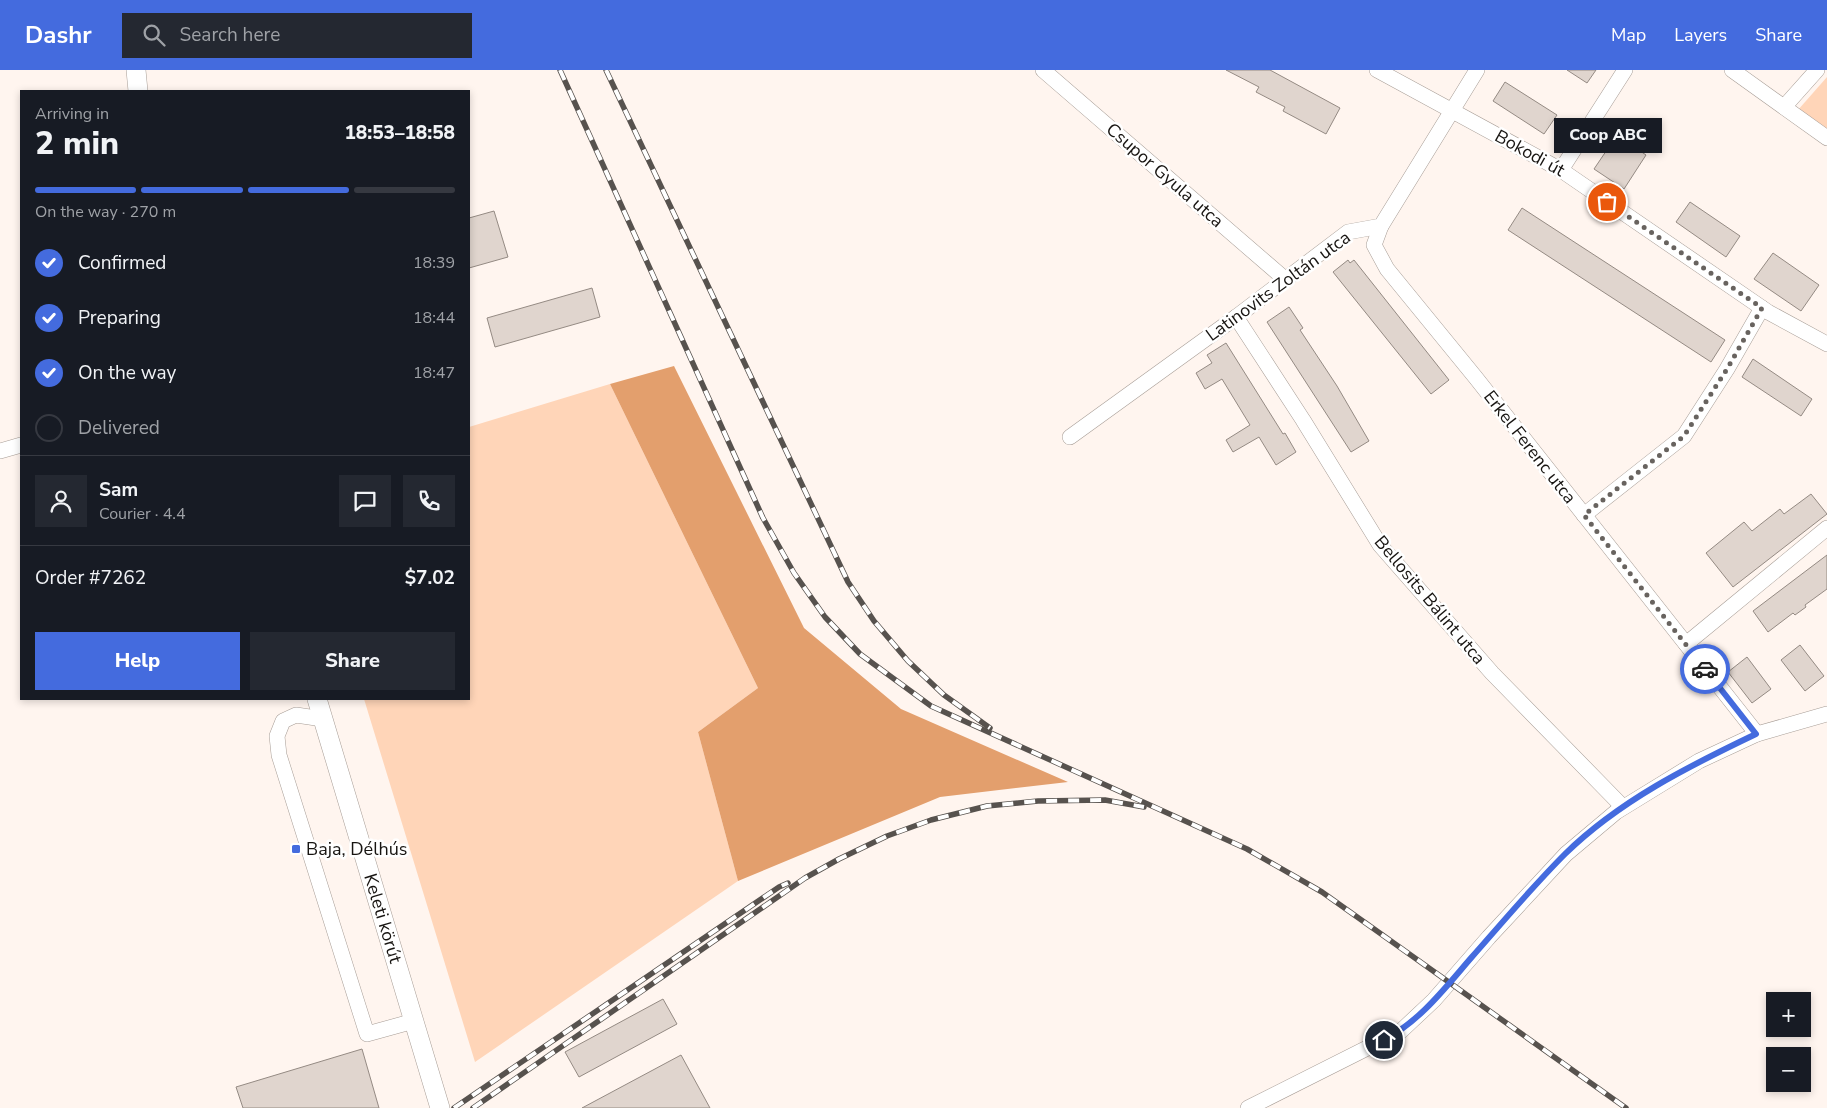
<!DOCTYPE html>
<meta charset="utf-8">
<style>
:root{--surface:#171b24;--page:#242831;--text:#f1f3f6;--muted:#9ea1a6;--line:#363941;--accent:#446bde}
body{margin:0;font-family:"Nunito Sans",sans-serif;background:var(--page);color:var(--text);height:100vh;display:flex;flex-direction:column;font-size:19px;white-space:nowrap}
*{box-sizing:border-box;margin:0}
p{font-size:16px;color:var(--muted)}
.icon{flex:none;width:28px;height:28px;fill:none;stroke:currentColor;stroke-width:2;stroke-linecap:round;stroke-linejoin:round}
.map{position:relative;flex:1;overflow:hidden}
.details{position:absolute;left:20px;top:20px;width:450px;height:610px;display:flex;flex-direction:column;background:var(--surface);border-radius:0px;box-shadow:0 2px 8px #0003}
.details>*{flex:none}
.buttons{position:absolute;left:1766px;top:922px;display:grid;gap:10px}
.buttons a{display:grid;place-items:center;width:45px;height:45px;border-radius:0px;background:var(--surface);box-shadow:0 2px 8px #0003;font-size:25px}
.pin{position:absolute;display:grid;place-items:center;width:42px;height:42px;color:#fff;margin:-21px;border:2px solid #fff;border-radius:50%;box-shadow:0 1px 5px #0007}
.courier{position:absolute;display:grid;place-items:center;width:50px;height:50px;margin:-25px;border:4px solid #446bde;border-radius:50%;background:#fff;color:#222;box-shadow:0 1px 6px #0007}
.bubble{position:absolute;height:35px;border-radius:0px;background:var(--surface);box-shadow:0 2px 8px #0003;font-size:16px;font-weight:800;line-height:35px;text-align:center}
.summary em{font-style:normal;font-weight:800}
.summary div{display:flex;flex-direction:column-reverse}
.summary{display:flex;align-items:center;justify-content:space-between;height:85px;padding:0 15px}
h1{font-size:32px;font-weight:800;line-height:38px}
.bar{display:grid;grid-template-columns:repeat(4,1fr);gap:8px 5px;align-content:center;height:60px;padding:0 15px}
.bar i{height:6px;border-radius:4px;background:var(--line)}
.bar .current{background:var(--accent)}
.bar p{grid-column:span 4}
.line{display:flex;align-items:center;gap:12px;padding:0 15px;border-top:1px solid var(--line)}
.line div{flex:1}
.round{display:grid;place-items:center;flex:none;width:52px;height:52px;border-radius:0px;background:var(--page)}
ol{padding:0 15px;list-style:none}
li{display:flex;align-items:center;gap:15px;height:55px}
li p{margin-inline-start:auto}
li .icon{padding:5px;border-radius:50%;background:var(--accent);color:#fff;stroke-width:4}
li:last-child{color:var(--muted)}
li i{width:28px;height:28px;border:2px solid var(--line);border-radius:50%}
.button{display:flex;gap:10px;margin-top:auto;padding:10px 15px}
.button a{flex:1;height:58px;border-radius:0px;background:var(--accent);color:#fff;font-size:20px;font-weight:800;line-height:58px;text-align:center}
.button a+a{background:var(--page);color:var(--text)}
header{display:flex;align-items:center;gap:30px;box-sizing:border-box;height:70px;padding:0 25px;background:var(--accent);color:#fff}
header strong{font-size:24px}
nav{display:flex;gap:28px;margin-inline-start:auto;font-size:18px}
.search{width:350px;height:45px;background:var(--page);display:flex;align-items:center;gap:12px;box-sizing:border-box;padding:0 18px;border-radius:0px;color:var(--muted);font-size:19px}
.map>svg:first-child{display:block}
.green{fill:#ffd5b8}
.forest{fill:#e39f6d}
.building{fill:#e0d5ce;stroke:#948a83}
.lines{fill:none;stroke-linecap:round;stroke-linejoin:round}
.minor-casing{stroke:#a79d96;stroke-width:16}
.major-casing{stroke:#a79d96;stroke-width:20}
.minor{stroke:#fff;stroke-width:15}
.major{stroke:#fff;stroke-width:19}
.rail-casing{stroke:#57524e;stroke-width:5.5}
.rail{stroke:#fff;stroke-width:4;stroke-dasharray:11;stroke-linecap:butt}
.done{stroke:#68635f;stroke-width:5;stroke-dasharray:0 9}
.route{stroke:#446bde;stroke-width:6}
.poi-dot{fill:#446bde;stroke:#fff;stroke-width:2}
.labels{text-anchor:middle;stroke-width:5;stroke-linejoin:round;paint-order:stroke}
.street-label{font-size:18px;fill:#171411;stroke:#fff}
.poi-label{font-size:18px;fill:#171411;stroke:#fff;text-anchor:start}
</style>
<header>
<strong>Dashr</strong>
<div class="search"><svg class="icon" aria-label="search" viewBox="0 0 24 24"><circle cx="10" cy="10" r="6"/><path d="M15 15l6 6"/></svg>Search here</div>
<nav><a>Map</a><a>Layers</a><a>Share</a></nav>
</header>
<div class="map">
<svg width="1827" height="1038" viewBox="0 0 1827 1038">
<rect width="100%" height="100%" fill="#fff5ef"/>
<!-- green -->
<g class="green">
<path d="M1827 7V63L1798 40Z"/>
<path d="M610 314 758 618 698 662 738 811 475 992 364 629H469V357Z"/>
</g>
<!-- forest -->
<path class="forest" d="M674 296 804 558 901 639 1068 712 940 727 738 811 698 662 758 618 610 314Z"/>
<!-- building -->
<g class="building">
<path d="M1226 0H1270L1340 38 1326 64 1283 41 1285 37 1256 22 1259 17Z"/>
<path d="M1567 0H1596L1587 13Z"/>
<path d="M1505 12 1557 45 1544 64 1493 31Z"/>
<path d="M1617 65 1646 85 1624 119 1594 99Z"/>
<path d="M1690 132 1740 166 1726 187 1676 152Z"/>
<path d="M1522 138 1725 270 1711 292 1508 160Z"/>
<path d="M494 141 508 187 469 198V148Z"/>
<path d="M1773 183 1819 215 1801 241 1754 209Z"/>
<path d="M1348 190 1350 193 1354 190 1449 310 1431 324 1333 202Z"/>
<path d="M592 218 600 247 495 277 487 248Z"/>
<path d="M1289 237 1303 258 1300 260 1337 316 1369 371 1351 382 1267 252Z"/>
<path d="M1226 273 1283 364 1285 363 1296 382 1276 395 1259 367 1233 382 1226 370 1250 355 1222 309 1205 319 1196 303 1212 293 1207 285Z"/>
<path d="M1753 289 1812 329 1801 346 1742 307Z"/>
<path d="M1811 424 1827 444 1733 517 1706 483 1744 452 1752 461 1780 439 1784 444Z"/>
<path d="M1827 485V519L1805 535 1806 537 1795 545 1793 543 1768 562 1753 541Z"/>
<path d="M1800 575 1824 606 1805 621 1781 590Z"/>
<path d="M1747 587 1771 619 1752 633 1728 602Z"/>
<path d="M663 929 677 954 579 1007 565 982Z"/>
<path d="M362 979 379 1038H243L236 1017Z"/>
<path d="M681 985 710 1038H582Z"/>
</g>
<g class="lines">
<defs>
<g id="minor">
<path d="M1043 0 1286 210"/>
<path d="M1377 0 1561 100 1768 242 1827 274"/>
<path d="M1732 0 1827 68"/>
<path d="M1784 37 1817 0"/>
<path d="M1561 100 1625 0"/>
<path d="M1381 156 1374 175 1387 199 1476 308 1757 664"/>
<path d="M1236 247 1303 350 1380 475 1492 603 1623 737"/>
<path d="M1070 367 1236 247 1348 162 1381 156 1477 0"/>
<path d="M0 381 21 375"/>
<path d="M1584 445 1684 366 1727 299 1762 238"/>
<path d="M1686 574 1827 458"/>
<path d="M323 649 296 645 283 651 277 666 279 685 367 964 414 951"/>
<path d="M1248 1038 1401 961 1434 930 1489 867 1566 784 1616 742 1699 691 1757 664 1827 644"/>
</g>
<g id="major">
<path d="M136 0 138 21"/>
<path id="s1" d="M317 629 440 1038"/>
</g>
</defs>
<!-- minor casing -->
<use href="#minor" class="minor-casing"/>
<!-- major casing -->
<use href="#major" class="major-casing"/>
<!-- minor -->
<use href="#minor" class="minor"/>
<!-- major -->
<use href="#major" class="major"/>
<defs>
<g id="rail">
<path d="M560 0 763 448 794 503 825 547 860 584 931 636 1247 779 1322 822 1626 1038"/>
<path d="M606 0 848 512 874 551 908 591 944 625 990 658"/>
<path d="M454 1038 779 817 788 813"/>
<path d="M473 1038 805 808 839 789 887 766 931 750 987 736 1038 731 1105 730 1144 737"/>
</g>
</defs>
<!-- rail casing -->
<use href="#rail" class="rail-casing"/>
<!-- rail -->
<use href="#rail" class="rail"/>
</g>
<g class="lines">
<!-- done -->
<path class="done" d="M1607 132 1762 238 1727 299 1684 366 1584 445 1705 599"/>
<!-- route -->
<path class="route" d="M1384 970C1420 951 1445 918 1471 888 1502 853 1532 817 1565 784 1619 731 1689 696 1756 664L1705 599"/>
</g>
<!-- markers -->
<rect class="poi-dot" x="291" y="774" width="10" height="10" rx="2.5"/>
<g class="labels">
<!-- street labels -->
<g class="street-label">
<text transform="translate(1530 83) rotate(29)" y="6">Bokodi út</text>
<text transform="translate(1165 105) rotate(41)" y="6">Csupor Gyula utca</text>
<text transform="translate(1278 216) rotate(-36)" y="6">Latinovits Zoltán utca</text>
<text transform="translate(1530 377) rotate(52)" y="6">Erkel Ferenc utca</text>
<text transform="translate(1430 530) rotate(50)" y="6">Bellosits Bálint utca</text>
<text dy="6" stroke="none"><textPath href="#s1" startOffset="229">Keleti körút</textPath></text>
</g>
<!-- poi labels -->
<g class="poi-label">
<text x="306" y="785">Baja, Délhús</text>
</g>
</g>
</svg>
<div class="buttons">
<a>+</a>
<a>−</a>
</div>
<div class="pin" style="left:1607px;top:132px;background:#ea580c"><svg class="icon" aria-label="bag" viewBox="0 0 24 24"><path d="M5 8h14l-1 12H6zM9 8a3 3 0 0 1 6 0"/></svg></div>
<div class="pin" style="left:1384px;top:970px;background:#1f2937"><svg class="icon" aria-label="home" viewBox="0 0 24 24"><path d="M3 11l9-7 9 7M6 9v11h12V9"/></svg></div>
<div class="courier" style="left:1705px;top:599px"><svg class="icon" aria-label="car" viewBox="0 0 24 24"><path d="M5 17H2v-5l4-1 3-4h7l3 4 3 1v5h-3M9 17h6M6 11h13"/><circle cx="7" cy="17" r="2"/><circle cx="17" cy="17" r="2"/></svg></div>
<div class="bubble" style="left:1554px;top:48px;width:108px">Coop ABC</div>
<section class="details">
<div class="summary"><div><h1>2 min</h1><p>Arriving in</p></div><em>18:53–18:58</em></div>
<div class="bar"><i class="current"></i><i class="current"></i><i class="current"></i><i></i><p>On the way · 270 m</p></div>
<ol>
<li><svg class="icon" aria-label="check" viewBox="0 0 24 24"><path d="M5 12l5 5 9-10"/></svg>Confirmed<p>18:39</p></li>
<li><svg class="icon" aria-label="check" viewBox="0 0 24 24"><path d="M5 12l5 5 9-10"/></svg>Preparing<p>18:44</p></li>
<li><svg class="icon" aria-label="check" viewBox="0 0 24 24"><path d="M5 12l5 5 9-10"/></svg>On the way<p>18:47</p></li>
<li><i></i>Delivered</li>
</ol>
<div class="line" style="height:90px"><a class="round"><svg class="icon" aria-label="person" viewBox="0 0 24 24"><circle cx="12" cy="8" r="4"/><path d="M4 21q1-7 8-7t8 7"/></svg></a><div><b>Sam</b><p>Courier · 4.4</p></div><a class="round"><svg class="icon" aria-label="chat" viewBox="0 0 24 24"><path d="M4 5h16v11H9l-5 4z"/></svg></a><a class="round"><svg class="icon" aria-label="phone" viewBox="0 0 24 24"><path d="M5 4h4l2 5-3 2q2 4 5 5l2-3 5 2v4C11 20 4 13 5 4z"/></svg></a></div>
<div class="line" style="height:65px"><div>Order #7262</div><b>$7.02</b></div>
<div class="button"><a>Help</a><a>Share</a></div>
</section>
</div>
